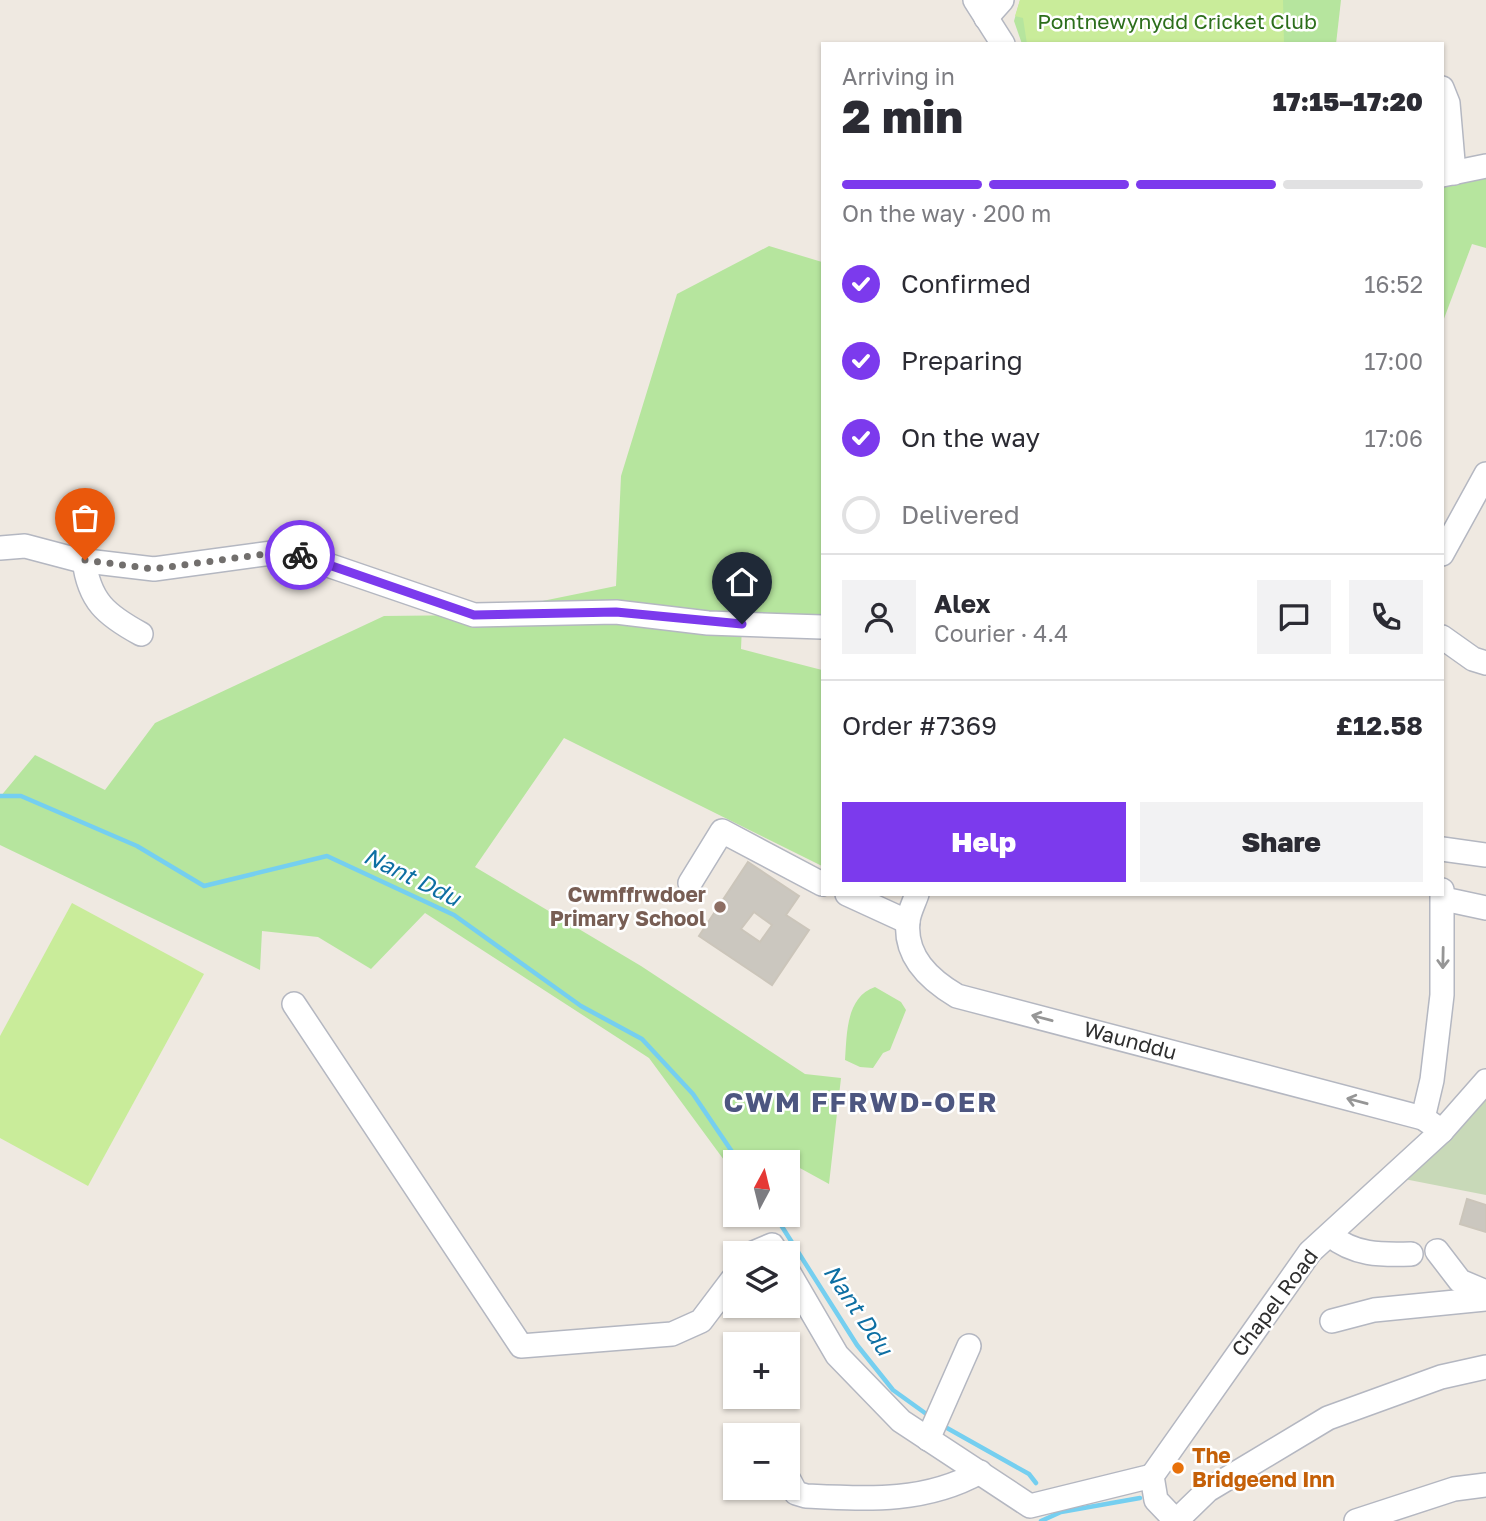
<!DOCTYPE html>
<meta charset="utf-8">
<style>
:root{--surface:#fff;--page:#f2f2f3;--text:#2b2b33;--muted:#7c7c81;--line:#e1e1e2;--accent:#7c3aed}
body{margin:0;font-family:"Golos Text",sans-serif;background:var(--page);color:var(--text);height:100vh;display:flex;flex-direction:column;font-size:26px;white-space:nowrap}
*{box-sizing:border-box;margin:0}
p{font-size:23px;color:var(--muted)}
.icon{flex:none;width:38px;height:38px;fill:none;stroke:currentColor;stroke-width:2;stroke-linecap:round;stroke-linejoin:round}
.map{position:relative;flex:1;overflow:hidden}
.drawer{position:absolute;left:821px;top:42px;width:623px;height:854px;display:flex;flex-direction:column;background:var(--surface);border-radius:0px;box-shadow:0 2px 5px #0004}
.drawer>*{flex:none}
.needle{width:46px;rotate:7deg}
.buttons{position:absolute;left:723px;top:1150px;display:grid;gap:14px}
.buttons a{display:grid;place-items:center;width:77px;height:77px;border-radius:0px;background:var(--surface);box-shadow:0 2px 5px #0004;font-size:35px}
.pin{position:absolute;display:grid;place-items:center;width:60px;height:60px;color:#fff;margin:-72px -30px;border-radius:50% 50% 50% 0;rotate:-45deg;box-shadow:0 0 7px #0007}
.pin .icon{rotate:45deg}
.courier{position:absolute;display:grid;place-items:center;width:70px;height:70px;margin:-35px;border:5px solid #7c3aed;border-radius:50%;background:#fff;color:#222;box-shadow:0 2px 9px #0007}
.overview em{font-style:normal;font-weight:800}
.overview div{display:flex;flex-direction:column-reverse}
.overview{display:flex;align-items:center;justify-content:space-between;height:119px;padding:0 21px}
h1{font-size:46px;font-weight:800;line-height:52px}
.bar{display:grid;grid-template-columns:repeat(4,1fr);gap:10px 7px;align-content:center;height:84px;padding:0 21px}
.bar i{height:9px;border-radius:5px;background:var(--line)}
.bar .selected{background:var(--accent)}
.bar p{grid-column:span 4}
.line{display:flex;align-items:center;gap:18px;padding:0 21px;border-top:2px solid var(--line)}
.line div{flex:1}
.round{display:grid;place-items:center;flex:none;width:74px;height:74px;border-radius:0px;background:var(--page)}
ol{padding:0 21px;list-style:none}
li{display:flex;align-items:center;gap:21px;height:77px}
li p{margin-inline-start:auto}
li .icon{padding:7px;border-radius:50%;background:var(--accent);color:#fff;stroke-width:4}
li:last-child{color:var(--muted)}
li i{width:38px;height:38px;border:4px solid var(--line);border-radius:50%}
.button{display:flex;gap:14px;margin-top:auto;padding:14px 21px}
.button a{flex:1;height:80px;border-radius:0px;background:var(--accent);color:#fff;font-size:28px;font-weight:800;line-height:80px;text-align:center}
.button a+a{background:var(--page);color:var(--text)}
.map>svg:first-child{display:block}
.green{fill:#b6e59e}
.cemetery{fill:#c8d9b8}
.pitch{fill:#c9ec9a}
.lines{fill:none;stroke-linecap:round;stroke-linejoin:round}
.stream{stroke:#75cff0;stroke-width:4.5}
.building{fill:#cbc7bf;stroke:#cbc5ba;stroke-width:2;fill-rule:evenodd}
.minor-casing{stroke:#b4b7c1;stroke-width:26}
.minor{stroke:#fff;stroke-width:23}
.oneway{stroke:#969696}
.done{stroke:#726f6d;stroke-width:7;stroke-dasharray:0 12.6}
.route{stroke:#7c3aed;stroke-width:9}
.education-dot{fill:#8d6e63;stroke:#fff;stroke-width:2.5}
.food-dot{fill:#e8710a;stroke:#fff;stroke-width:2.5}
.labels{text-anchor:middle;stroke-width:5;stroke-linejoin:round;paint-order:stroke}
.park-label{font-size:21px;fill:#2c6e1b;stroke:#fff}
.education-label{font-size:21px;font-weight:bold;fill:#785e54;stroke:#fff;text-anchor:end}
.street-label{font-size:21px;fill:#2e2e2e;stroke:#fff}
.food-label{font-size:21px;font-weight:bold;fill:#c56008;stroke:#fff;text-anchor:start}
.water-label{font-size:23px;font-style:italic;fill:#0d6fa3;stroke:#fff}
.district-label{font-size:28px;font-weight:bold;letter-spacing:2px;fill:#4d5680;stroke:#fff}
</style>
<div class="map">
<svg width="1486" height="1521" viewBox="0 0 1486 1521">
<rect width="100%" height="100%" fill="#efe9e1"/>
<!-- green -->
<g class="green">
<path d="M1020 0H1341L1336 44H1022L1014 21Z"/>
<path d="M1486 173V248L1472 244 1442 324V182Z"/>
<path d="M769 246 822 262V625H742L741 649 822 670V866L564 738 475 867 641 966 805 1074 841 1078 829 1184 767 1150 758 1162H735V1175L649 1058 425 913 371 969 318 937 262 931 260 970 0 845V797L35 755 105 790 155 723 384 616 474 615 616 586 621 476 677 294Z"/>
<path d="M875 987 901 1002 906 1010 890 1050 883 1053 873 1068 860 1067 845 1060C847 1033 846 997 875 987Z"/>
</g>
<!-- cemetery -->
<path class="cemetery" d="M1486 1090V1195L1399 1178Z"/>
<!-- pitch -->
<g class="pitch">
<path d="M1020 0H1283L1284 44H1027L1023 18 1015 16Z"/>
<path d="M72 903 204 974 88 1186 0 1138V1036Z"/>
</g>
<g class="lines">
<!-- stream -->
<g class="stream">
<path d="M0 796H21L137 846 204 886 327 856 454 915 581 1006 642 1039 693 1094 739 1162"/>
<path d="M774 1214 857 1345 893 1390 925 1413"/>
<path d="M947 1428 1029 1474 1036 1483"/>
<path d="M1041 1521 1061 1512 1140 1498"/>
</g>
</g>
<!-- building -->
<g class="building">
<path d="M748 862 799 896 786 915 809 930 772 985 699 936ZM754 912 772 925 760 942 741 929Z"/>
<path d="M1467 1199 1486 1205V1232L1460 1224Z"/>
</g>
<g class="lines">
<defs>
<g id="minor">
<path d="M975 0 1003 44"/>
<path d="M986 18 1002 0"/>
<path d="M1442 88 1448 103 1454 173"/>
<path d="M1442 175 1486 166"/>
<path d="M0 548 25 546 78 560 154 569 287 551 474 615 616 612 708 623 822 627"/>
<path d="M1442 554 1486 474"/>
<path d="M84 560C89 601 106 615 141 634"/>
<path d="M1442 637 1473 659 1486 663"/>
<path d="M1442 849 1486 855"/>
<path d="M690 883 722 831 822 884"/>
<path d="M847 894 908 922"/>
<path d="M917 894C914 903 909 912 908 921 904 957 930 980 957 996L1423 1118 1442 1131"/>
<path d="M1444 899 1486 908"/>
<path d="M294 1004 521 1346 672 1334 701 1321 735 1276"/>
<path d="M1423 1118 1432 1080 1442 995V890"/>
<path d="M1330 1235C1354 1255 1380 1255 1411 1254"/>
<path d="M1437 1251 1460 1281 1486 1292"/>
<path d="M753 1253 772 1245 777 1253"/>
<path d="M788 1271 837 1355 901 1421 1030 1506 1152 1476"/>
<path d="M1332 1321 1374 1310 1486 1299"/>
<path d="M928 1439 969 1346"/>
<path d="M788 1478 796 1493 806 1496C867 1499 925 1503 980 1472"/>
<path d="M1176 1521 1156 1500 1152 1476 1310 1252 1442 1131 1486 1081"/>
<path d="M1176 1521 1208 1490 1328 1418 1441 1377 1486 1367"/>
<path d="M1356 1521 1454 1489 1486 1485"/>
</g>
</defs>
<!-- minor casing -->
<use href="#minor" class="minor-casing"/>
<!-- minor -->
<use href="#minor" class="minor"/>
</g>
<!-- one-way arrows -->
<defs><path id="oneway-shaft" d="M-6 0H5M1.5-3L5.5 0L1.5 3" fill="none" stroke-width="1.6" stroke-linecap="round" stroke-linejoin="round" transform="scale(1.75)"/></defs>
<g class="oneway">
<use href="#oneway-shaft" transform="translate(1443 958) rotate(91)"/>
<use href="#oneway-shaft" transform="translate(1042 1018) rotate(-165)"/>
<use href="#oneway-shaft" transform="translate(1357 1101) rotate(-165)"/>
</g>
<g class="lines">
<!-- done -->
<path class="done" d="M85 560 153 569 288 551 300 555"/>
<!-- route -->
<path class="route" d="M300 555 474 615 616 612 742 624"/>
</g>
<!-- markers -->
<circle class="education-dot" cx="720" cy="907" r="7"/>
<circle class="food-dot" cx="1178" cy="1468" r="7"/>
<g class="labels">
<!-- park labels -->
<g class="park-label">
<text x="1177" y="29">Pontnewynydd Cricket Club</text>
</g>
<!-- education labels -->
<g class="education-label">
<text x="706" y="902">Cwmffrwdoer<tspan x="706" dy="24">Primary School</tspan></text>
</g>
<!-- street labels -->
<g class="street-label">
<text transform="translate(1130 1041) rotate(15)" y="7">Waunddu</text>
<text transform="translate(1275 1303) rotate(-53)" y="7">Chapel Road</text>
</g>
<!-- food labels -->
<g class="food-label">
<text x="1192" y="1463">The<tspan x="1192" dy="24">Bridgeend Inn</tspan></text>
</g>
<!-- water labels -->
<g class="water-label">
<text transform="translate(412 877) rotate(26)" y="8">Nant Ddu</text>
<text transform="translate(858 1310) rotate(56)" y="8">Nant Ddu</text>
</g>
<!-- district labels -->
<g class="district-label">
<text x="861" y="1112">CWM FFRWD-OER</text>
</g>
</g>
</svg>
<div class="buttons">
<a><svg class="needle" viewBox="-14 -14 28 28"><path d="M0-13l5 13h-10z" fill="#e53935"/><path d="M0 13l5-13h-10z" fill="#7c7c81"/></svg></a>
<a><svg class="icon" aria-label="layers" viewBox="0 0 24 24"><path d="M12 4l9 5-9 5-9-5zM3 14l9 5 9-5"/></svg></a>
<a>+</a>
<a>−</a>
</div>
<div class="pin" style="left:85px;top:560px;background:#ea580c"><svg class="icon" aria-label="bag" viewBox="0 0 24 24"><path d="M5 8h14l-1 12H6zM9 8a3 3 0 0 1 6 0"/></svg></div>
<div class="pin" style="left:742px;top:624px;background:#1f2937"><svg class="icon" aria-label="home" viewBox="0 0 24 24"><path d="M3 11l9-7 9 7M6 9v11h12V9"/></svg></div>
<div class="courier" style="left:300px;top:555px"><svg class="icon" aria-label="bike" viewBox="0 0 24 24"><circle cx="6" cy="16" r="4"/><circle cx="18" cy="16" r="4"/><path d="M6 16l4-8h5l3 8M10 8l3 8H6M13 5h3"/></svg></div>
<section class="drawer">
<div class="overview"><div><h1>2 min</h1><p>Arriving in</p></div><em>17:15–17:20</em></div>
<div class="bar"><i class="selected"></i><i class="selected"></i><i class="selected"></i><i></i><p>On the way · 200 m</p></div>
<ol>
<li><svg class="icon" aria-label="check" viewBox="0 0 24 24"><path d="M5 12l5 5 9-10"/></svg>Confirmed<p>16:52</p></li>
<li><svg class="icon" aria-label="check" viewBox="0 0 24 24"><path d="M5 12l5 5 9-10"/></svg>Preparing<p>17:00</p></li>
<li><svg class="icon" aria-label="check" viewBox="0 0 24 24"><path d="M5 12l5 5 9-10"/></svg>On the way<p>17:06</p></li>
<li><i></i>Delivered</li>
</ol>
<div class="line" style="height:126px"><a class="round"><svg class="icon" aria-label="person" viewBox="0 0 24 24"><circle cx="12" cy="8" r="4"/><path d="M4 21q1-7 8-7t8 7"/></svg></a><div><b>Alex</b><p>Courier · 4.4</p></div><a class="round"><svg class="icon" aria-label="chat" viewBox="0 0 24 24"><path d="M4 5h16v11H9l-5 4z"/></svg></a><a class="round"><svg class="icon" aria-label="phone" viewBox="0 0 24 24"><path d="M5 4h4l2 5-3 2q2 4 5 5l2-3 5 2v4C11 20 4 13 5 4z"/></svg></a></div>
<div class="line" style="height:91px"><div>Order #7369</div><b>£12.58</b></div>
<div class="button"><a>Help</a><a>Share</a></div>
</section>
</div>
